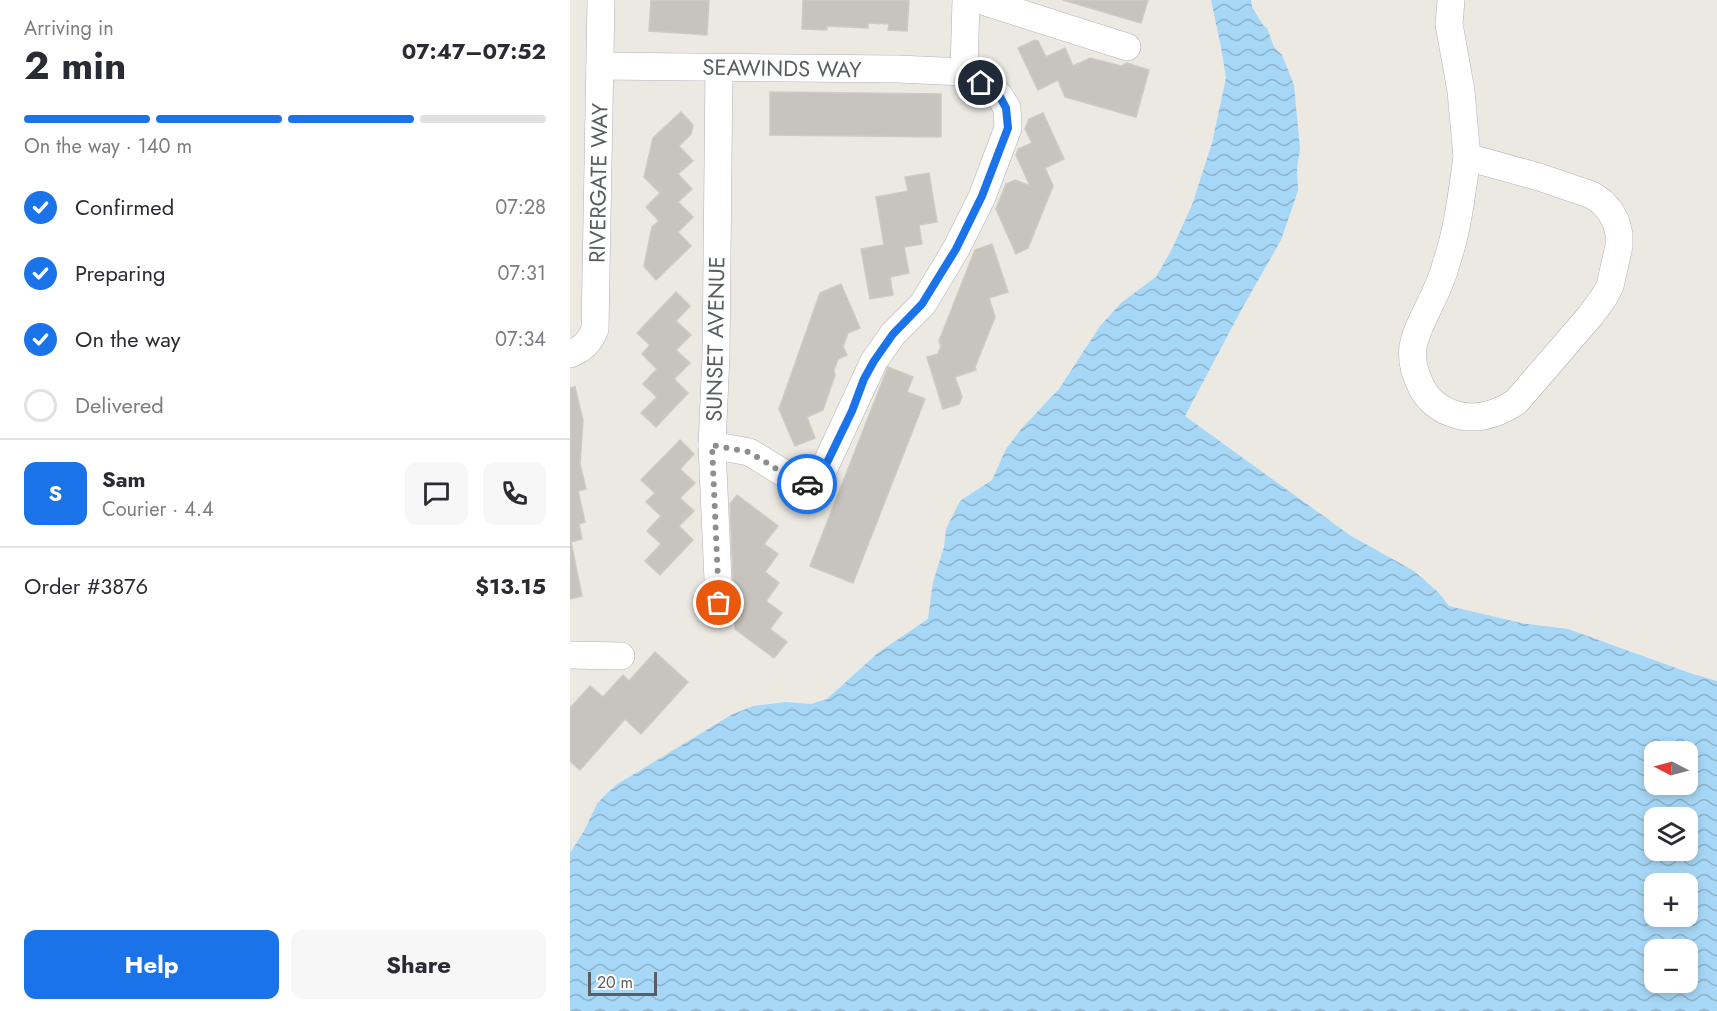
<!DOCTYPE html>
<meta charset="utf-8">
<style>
:root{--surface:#fff;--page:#f7f7f7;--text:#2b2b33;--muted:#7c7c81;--line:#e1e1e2;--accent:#1a73e8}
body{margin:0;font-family:Jost,sans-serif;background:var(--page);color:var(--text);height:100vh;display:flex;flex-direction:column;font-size:22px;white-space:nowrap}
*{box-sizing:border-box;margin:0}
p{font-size:20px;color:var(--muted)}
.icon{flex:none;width:33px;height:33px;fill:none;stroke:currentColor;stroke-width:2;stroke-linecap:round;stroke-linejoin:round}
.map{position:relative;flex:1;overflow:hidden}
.drawer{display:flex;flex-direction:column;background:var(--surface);width:570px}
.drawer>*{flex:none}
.needle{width:39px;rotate:276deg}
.buttons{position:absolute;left:1074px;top:741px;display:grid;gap:12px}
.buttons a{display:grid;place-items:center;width:54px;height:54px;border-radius:12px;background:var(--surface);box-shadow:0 3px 9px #0003;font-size:30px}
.scale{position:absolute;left:18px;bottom:15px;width:69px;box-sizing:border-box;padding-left:6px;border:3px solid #5a5e61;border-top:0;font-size:16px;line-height:21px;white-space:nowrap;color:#5a5e61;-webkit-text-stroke:4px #fff;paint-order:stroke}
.pin{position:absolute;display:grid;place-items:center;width:51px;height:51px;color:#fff;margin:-26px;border:3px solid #fff;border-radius:50%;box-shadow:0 2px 6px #0007}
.courier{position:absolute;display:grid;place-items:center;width:60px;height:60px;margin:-30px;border:4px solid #1a73e8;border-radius:50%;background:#fff;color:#222;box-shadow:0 2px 8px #0007}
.overview em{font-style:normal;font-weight:700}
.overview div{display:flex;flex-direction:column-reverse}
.overview{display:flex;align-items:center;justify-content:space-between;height:102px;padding:0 24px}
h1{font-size:39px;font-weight:700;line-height:45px}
.bar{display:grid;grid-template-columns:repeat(4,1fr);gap:9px 6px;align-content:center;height:72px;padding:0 24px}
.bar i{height:8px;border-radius:4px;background:var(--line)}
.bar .on{background:var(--accent)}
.bar p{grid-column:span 4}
.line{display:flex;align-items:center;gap:15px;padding:0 24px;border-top:2px solid var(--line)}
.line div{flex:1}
.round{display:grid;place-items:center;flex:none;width:63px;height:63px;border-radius:12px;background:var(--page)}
ol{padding:0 24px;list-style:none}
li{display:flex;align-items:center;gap:18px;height:66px}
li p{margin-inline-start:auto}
li .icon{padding:6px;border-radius:50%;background:var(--accent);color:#fff;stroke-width:4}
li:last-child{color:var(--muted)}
li i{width:33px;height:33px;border:3px solid var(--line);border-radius:50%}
.primary-button{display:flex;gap:12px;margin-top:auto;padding:12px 24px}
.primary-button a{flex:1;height:69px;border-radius:12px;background:var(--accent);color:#fff;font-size:24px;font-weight:700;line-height:69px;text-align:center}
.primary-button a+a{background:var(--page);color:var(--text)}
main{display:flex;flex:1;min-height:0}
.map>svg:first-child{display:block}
.water{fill:url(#water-waves);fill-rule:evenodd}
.building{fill:#c7c3be;stroke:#cfcac1;stroke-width:1.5}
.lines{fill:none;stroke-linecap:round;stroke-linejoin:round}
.minor-casing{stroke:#afb2b6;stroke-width:28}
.minor{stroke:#fff;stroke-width:27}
.done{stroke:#8d8f8e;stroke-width:6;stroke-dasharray:0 10.8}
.route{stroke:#1a73e8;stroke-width:8}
.labels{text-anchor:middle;stroke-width:5;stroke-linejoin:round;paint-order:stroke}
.street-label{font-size:22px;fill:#5a5e61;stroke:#fff}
</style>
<main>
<section class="drawer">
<div class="overview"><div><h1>2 min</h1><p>Arriving in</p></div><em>07:47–07:52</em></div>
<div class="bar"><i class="on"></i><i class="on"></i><i class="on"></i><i></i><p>On the way · 140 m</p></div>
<ol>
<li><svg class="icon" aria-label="check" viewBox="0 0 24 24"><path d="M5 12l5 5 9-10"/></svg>Confirmed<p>07:28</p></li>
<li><svg class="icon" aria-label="check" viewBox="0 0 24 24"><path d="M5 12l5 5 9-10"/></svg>Preparing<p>07:31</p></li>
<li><svg class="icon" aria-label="check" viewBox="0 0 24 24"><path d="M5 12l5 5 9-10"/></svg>On the way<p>07:34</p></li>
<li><i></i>Delivered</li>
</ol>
<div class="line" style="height:108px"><b class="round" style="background:var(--accent);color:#fff">S</b><div><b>Sam</b><p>Courier · 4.4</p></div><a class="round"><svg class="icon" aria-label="chat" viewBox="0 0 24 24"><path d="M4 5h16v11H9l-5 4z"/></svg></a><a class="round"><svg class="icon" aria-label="phone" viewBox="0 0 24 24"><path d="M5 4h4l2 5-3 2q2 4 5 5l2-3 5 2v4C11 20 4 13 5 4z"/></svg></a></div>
<div class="line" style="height:78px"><div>Order #3876</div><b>$13.15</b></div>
<div class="primary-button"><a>Help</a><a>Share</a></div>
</section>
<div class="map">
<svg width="1147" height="1011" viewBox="0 0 1147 1011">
<defs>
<pattern id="water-waves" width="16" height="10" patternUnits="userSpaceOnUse" patternTransform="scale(1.5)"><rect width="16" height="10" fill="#a7d7f6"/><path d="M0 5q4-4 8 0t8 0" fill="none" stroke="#8bb2cb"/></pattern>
</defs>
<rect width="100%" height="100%" fill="#ebe9e2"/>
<!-- water -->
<path class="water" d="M641 0H681L682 7 693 25 697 28 704 47 712 55 724 85 730 149 727 168 728 191 711 240 669 314 615 416 781 536 844 571 869 593 879 606 951 623 998 629 1120 673 1147 681V1011H0V853L14 831 27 804 34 796 46 785 161 715 183 706 216 702 241 704 257 699 309 652 358 619 363 582 374 547 376 529 390 501 422 480 436 449 452 428 489 389 530 326 552 302 586 277 602 249 622 205 642 143 656 78 651 47ZM1084 752H1118V784H1084ZM1084 818H1118V850H1084ZM1084 884H1118V916H1084ZM1084 950H1118V982H1084Z"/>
<!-- building -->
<g class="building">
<path d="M81 0H139L137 35 79 31Z"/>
<path d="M233 0H339L337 31 318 30 319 24 298 23V28L257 26V30L232 29Z"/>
<path d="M493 0H578L571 23Z"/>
<path d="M465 40 468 41 476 57 495 48 503 66 520 58 551 66 557 63 579 70 566 117 495 97 488 80 468 90 448 48Z"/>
<path d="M200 92 371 94V137L200 135Z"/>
<path d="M111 112 123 125 121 134 109 146 123 161 108 174 122 189 108 202 123 217 108 232 121 246 86 280 74 266 82 227 89 221 76 207 90 193 74 177 83 138Z"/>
<path d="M473 113 494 159 475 168 483 186 458 248 446 254 426 209 436 184 445 180 460 186 446 155 448 149 462 143 455 129 459 119Z"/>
<path d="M359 173 367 222 349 225 352 244 334 247 339 273 320 277 323 295 300 299 291 249 314 245 306 197 338 191 335 177Z"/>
<path d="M422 244 438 292 419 298 425 317 405 367 406 370 385 377 392 397 389 404 373 409 357 357 368 354 371 346 369 341 405 250Z"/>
<path d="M271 284 290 328 278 333 273 347 277 355 268 359 264 370 265 375 253 410 237 417 245 438 225 446 209 409 250 293Z"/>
<path d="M106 292 120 306 106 321 121 335 106 350 120 363 104 379 118 393 86 427 71 413 87 397 73 384 87 369 72 354 80 345 67 333Z"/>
<path d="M318 367 343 377 337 392 355 399 283 583 240 566Z"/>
<path d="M5 387 13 420 10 464 16 489 8 491 15 522 9 524 12 539 1 542 12 596 0 599V388Z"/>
<path d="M110 440 124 454 110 469 125 483 110 498 124 511 109 526 123 540 90 575 75 561 91 544 77 531 91 516 76 502 85 493 71 480Z"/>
<path d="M167 495 208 526 194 544 208 554 195 572 209 583 196 601 212 613 200 629 217 642 204 658 165 629 160 504Z"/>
<path d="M85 652 118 682 71 734 55 719 10 770 0 761V708L20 686 33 697 53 675 59 681Z"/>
</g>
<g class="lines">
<defs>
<g id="minor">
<path d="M409 0 557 47"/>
<path d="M881 0 879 24 891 91 897 157"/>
<path d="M30 66 328 69 394 72"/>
<path d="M897 157 969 177 1022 195 1032 202 1040 211 1046 222 1049 234V246L1040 286 1034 297 1021 315 946 402C926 415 904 422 881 413 869 409 856 398 851 386 834 352 845 336 860 304 867 290 873 276 877 261 888 228 892 192 897 157Z"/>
<path d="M0 354C13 349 20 342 25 329L31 0"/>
<path d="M142 445 179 452 233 485 245 483 250 477 304 361 323 334 353 304 386 249 412 197 438 128 437 108 429 95 394 72 396 0"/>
<path d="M149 603 142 445 146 355 149 68"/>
<path d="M0 655 51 656"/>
</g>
</defs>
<!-- minor casing -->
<use href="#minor" class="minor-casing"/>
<!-- minor -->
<use href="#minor" class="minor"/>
</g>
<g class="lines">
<!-- done -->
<path class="done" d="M149 603 142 445 179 452 233 485 237 484"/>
<!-- route -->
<path class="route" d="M237 484 245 483 250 477 282 411 294 379 304 361 323 334 352 304 386 249 412 196 438 128 436 108 429 95 411 83"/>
</g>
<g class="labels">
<!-- street labels -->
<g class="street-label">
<text transform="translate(212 68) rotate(1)" y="8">SEAWINDS WAY</text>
<text transform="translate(28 183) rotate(-89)" y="8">RIVERGATE WAY</text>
<text transform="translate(145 339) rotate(-89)" y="8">SUNSET AVENUE</text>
</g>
</g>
</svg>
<div class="buttons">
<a><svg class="needle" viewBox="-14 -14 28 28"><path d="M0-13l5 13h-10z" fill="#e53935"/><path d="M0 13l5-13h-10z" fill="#7c7c81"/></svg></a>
<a><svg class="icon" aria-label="layers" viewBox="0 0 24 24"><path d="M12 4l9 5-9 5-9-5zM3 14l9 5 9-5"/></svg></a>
<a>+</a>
<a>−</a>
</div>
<div class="scale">20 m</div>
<div class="pin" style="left:149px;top:603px;background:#ea580c"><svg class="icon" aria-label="bag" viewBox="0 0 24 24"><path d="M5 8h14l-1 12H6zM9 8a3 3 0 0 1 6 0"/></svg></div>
<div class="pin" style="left:411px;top:83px;background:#1f2937"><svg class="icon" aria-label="home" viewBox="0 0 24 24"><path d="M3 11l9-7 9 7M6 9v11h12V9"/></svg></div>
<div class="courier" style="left:237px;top:484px"><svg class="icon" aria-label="car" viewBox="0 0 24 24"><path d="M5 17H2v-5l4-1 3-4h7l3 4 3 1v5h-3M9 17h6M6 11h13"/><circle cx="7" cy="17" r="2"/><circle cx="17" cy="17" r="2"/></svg></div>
</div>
</main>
